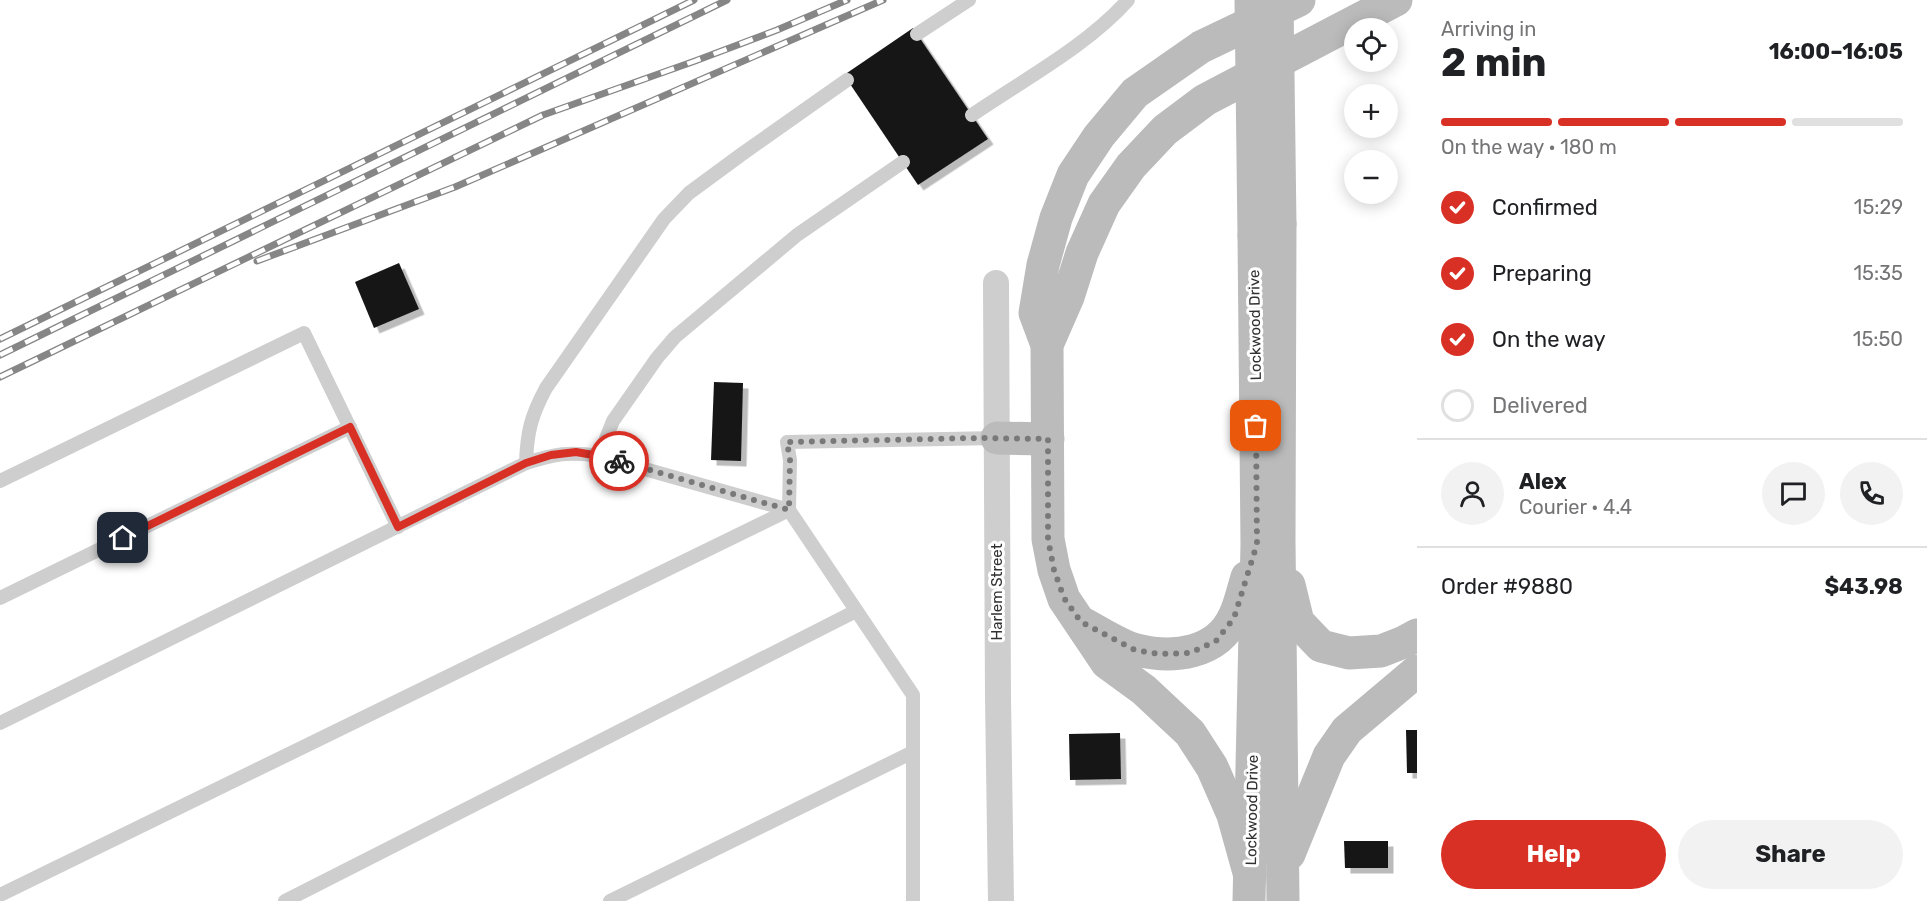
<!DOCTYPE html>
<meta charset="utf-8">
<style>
:root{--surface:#fff;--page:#f2f2f2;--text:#202124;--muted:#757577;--line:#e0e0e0;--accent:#d93025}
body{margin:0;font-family:Rubik,sans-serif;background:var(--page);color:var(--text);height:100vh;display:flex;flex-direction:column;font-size:22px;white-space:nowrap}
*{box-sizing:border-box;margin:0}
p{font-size:20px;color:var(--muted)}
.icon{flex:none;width:33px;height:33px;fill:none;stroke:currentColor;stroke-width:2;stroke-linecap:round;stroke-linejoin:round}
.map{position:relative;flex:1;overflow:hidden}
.side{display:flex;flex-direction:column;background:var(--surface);width:510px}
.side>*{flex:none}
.fabs{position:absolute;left:1344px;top:18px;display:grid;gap:12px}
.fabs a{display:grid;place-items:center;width:54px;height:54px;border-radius:50%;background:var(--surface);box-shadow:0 3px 15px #0003;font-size:30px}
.pin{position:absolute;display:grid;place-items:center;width:51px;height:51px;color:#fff;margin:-26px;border-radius:12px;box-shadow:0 3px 9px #0006}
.courier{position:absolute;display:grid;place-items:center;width:60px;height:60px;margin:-30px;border:4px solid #d93025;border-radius:50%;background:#fff;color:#222;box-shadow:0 2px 8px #0007}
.overview em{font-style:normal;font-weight:700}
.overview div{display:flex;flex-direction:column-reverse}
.overview{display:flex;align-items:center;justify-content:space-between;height:102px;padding:0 24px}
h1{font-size:39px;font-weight:700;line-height:45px}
.bar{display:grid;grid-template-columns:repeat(4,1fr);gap:9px 6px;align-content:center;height:72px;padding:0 24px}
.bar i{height:8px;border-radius:4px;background:var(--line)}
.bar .active{background:var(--accent)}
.bar p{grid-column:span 4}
.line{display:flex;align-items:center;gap:15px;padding:0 24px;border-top:2px solid var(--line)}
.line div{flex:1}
.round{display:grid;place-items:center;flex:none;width:63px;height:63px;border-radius:32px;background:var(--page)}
ol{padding:0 24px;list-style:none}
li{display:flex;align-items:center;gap:18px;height:66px}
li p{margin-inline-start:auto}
li .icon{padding:6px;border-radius:50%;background:var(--accent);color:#fff;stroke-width:4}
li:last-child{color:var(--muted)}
li i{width:33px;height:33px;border:3px solid var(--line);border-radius:50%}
.action{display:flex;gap:12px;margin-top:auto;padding:12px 24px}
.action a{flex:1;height:69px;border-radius:36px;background:var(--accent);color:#fff;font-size:24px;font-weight:700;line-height:69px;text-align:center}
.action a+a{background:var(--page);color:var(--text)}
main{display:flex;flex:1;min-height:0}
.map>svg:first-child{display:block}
.building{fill:#181818;filter:url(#shadow)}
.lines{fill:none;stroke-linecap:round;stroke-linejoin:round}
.lane{stroke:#cecece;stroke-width:14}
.street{stroke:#cecece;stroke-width:26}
.secondary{stroke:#bbb;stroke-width:33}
.rail-casing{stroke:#868686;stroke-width:7}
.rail{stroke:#fff;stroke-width:4.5;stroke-dasharray:14;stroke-linecap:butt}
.secondary-bridge{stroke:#bbb;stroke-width:33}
.done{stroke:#797979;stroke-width:6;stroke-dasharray:0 10.8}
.route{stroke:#d93025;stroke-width:8}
.labels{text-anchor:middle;stroke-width:6;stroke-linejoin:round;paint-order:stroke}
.street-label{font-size:15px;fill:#313131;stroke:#fff}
</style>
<main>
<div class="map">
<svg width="1417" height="901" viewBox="0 0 1417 901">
<defs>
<filter id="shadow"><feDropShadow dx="5.5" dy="5.5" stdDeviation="0" flood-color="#0004"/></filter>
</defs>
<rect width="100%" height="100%" fill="#fff"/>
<!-- building -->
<g class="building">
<path d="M913 28 988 139 918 185 844 75Z"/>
<path d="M399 263 419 309 374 328 355 282Z"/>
<path d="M714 382 743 383 741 461 711 460Z"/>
<path d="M1406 730H1417V773H1407Z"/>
<path d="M1120 733 1121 779 1070 780 1069 734Z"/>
<path d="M1344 841H1388V868H1345Z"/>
</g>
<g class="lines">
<!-- lane -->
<g class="lane">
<path d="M917 34 969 0"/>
<path d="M972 115C1023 80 1087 46 1128 0"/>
<path d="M599 456 613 421 657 358 675 337 797 235 903 162"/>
<path d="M526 463C527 432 531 416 546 388L664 219 689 193 742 154 847 80"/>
<path d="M0 481 304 333 398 527"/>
<path d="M0 598 350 427"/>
<path d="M0 723 526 463C555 454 569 451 599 456L789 510"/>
<path d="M0 895 789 510"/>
<path d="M285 901 856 611"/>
<path d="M610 901 913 752"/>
<path d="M913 901V695L789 510 790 460 787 442 997 438"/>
</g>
<!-- street -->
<path class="street" d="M996 283 998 697 1001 901"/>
<!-- secondary -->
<g class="secondary">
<path d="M1280 224 1279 540 1283 901"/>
<path d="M1047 345 1068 297 1082 253 1104 204 1131 166 1165 130 1205 100 1396 0"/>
<path d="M997 438 1048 439"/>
<path d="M1289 585 1298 622 1321 646 1349 653 1381 651 1404 642 1417 635"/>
<path d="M1082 623C1098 631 1120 646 1137 650 1173 659 1217 654 1234 617 1240 605 1243 590 1247 577"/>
<path d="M1289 854 1329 756 1347 730 1417 671"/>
<path d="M1250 876 1233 815 1212 767 1190 733 1144 690 1107 663 1064 599 1054 570 1048 539 1047 345 1035 313 1043 265 1056 218 1073 175 1099 136 1135 93 1201 47 1299 0"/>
<path d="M1249 901 1257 544 1254 236"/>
</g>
<defs>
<g id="rail">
<path d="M257 261 455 187 883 0"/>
<path d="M0 339 694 0"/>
<path d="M0 355 727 0"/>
<path d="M0 377 543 115 695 61 777 30 847 0"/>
</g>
</defs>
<!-- rail casing -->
<use href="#rail" class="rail-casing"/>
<!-- rail -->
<use href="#rail" class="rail"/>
<!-- secondary-bridge -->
<g class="secondary-bridge">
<path d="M1251 0 1254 236"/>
<path d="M1277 0 1280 224"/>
</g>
</g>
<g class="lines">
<!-- done -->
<path class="done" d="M619 461 789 510 790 460 787 442 980 438 1048 439V539L1054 570 1064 598 1081 622 1135 650 1160 654 1190 653 1216 641 1234 618 1257 544 1256 426"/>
<!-- route -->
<path class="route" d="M123 538 350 427 398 527 526 463 551 455 576 452 599 456 619 461"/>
</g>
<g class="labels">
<!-- street labels -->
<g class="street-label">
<text transform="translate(1255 325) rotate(-91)" y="5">Lockwood Drive</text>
<text transform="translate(997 592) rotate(-90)" y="5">Harlem Street</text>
<text transform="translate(1252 810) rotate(-89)" y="5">Lockwood Drive</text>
</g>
</g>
</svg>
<div class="fabs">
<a><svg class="icon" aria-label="locate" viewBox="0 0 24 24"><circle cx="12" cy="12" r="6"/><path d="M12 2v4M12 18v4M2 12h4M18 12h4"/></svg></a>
<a>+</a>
<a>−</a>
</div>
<div class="pin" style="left:1256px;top:426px;background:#ea580c"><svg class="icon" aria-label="bag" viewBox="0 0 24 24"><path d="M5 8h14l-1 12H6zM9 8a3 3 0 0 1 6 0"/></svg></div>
<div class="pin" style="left:123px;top:538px;background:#1f2937"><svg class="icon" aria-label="home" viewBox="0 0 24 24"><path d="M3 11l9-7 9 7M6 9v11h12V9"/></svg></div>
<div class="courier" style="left:619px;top:461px"><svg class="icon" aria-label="bike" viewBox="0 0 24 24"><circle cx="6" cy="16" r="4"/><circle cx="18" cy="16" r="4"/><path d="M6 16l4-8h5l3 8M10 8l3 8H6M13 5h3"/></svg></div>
</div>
<section class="side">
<div class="overview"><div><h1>2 min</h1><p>Arriving in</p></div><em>16:00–16:05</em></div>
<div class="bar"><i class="active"></i><i class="active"></i><i class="active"></i><i></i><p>On the way · 180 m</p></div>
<ol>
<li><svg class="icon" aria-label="check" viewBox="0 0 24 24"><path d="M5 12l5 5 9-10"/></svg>Confirmed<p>15:29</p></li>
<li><svg class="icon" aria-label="check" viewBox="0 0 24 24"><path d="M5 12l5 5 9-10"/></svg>Preparing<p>15:35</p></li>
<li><svg class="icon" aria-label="check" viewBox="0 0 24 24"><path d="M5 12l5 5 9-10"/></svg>On the way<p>15:50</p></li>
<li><i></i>Delivered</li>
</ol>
<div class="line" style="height:108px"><a class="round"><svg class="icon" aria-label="person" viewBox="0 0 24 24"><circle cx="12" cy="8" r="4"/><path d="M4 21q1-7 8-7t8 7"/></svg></a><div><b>Alex</b><p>Courier · 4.4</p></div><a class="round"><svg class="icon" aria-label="chat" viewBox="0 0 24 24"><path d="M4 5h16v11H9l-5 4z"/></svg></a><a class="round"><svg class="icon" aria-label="phone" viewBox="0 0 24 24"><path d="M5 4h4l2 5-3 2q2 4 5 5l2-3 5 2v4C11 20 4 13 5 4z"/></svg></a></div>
<div class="line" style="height:78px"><div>Order #9880</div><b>$43.98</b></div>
<div class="action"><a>Help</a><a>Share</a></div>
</section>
</main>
